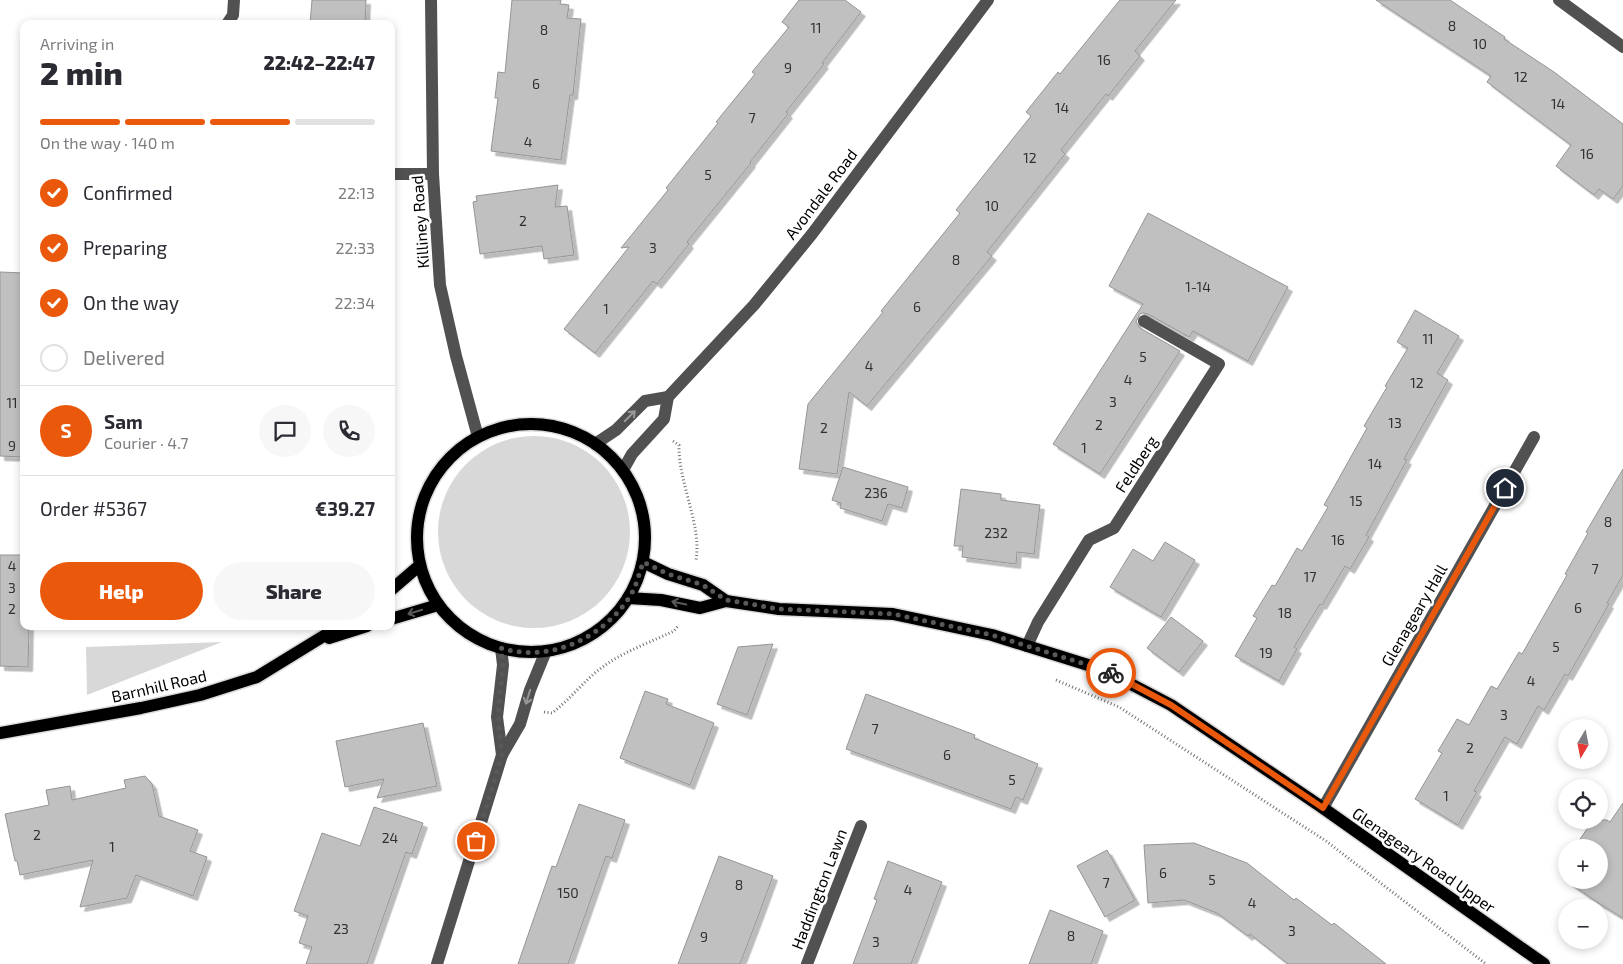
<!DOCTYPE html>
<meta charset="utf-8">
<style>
:root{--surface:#fff;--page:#f7f7f7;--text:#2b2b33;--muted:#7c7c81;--line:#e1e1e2;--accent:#ea580c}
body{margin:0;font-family:"Exo 2",sans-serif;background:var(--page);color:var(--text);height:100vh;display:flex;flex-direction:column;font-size:19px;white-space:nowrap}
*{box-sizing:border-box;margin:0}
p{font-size:16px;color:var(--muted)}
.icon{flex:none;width:28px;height:28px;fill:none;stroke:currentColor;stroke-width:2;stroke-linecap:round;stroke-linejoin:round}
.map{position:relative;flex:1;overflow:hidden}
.drawer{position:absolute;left:20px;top:20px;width:375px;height:610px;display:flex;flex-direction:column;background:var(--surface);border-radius:10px;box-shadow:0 2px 8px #0003}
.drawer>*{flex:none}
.needle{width:32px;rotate:190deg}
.tools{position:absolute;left:1558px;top:719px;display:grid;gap:10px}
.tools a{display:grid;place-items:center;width:50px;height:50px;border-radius:50%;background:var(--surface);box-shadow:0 2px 8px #0003;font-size:25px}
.pin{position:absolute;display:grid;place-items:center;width:42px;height:42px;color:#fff;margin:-21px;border:2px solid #fff;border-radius:50%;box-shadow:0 1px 5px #0007}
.courier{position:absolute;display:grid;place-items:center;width:50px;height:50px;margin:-25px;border:4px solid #ea580c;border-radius:50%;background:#fff;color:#222;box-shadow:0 1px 6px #0007}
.headline em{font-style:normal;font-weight:800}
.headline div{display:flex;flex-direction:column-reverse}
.headline{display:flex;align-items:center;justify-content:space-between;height:85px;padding:0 20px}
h1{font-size:32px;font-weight:800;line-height:38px}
.bar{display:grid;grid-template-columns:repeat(4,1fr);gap:8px 5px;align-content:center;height:60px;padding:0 20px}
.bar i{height:6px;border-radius:4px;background:var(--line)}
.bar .current{background:var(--accent)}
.bar p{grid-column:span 4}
.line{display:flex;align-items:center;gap:12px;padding:0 20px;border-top:1px solid var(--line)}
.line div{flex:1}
.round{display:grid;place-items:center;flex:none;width:52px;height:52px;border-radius:26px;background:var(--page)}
ol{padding:0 20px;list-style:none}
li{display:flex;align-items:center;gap:15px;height:55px}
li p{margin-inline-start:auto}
li .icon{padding:5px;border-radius:50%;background:var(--accent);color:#fff;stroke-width:4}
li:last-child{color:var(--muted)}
li i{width:28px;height:28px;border:2px solid var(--line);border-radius:50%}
.primary-button{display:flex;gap:10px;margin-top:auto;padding:10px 20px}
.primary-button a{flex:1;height:58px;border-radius:30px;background:var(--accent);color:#fff;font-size:20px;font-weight:800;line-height:58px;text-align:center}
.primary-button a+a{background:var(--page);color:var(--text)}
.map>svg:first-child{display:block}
.green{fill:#d8d8d8}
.building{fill:#c0c0c0;stroke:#959595;filter:url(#shadow)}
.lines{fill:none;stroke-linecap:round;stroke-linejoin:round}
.major-casing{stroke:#dbdbdb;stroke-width:15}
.path{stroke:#737373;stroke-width:3;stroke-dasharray:1 2.5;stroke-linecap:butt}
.minor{stroke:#515151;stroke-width:12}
.major{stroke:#000;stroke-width:12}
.oneway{stroke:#979797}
.oneway2{stroke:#595959}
.done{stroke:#595959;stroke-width:5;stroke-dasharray:0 9}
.route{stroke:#ea580c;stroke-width:6}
.labels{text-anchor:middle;stroke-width:5;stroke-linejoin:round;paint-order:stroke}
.number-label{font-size:14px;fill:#303030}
.street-label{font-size:16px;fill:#000;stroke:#fff}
</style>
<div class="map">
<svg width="1623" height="964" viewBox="0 0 1623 964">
<defs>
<filter id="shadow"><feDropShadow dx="4.5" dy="4.5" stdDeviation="0" flood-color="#0004"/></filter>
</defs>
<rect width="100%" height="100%" fill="#fff"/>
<!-- green -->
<g class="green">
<circle cx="534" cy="532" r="96"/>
<path d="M222 642 87 695 86 647Z"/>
</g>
<!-- building -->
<g class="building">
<path d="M312 0H366L365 24H310Z"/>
<path d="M512 0H561L560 4 569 5 567 18 581 19 573 95H570L561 160 491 151 498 98H495L498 72 505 73Z"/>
<path d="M799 0H845L861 12 822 63 824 64 786 112 788 114 750 162 751 163 687 242 689 244 657 284 653 281 595 353 564 329 629 247 621 248 668 190 666 188 718 123 716 122 755 74 752 72 789 27 782 22Z"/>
<path d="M1120 0H1176L1135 51 1140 56 1108 96 1106 94 1061 150 1065 154 987 252 992 256 867 406 849 392 837 474 799 469 808 404 883 312 881 311 960 213 956 210 1031 116 1026 112 1058 72 1060 74Z"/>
<path d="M1376 0H1450L1505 37 1504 39 1554 72 1623 124V186L1613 199 1599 189 1594 195 1556 166 1571 145 1487 82 1491 76Z"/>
<path d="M558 185 555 207 567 206 574 255 544 259 542 246 480 254 473 202 477 201 476 196Z"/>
<path d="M1148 213 1288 287 1248 361 1193 331 1189 337 1148 314 1143 313 1140 314 1136 322 1140 328 1180 351 1100 474 1053 444 1143 304 1109 286Z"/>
<path d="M0 272 24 273V457L0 456Z"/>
<path d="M1415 310 1459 336 1437 373 1448 380 1404 459 1407 460 1366 535 1369 537 1350 569 1345 566 1322 605 1320 604 1294 647 1297 649 1279 681 1235 656 1257 618 1253 616 1272 585 1275 586 1297 548 1302 551 1328 507 1324 505 1367 428 1364 426 1387 387 1385 386 1408 348 1397 342Z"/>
<path d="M843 467 908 487 902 508 888 504 882 521 840 508 841 503 832 500Z"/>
<path d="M1623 469V575L1607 603 1609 604 1568 676 1565 674 1544 710 1538 706 1517 744 1505 737 1474 791 1477 792 1458 825 1415 799 1442 753 1438 751 1457 719 1469 725 1491 686 1497 689 1519 652 1522 654 1567 575 1565 574 1588 533 1586 532Z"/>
<path d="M961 489 1001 494V500L1040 505 1034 554 1017 552 1016 564 962 557 963 546H954Z"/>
<path d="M1165 542 1195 560 1161 617 1110 587 1133 549 1153 561Z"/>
<path d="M0 555H24V626H29L28 667 0 666Z"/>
<path d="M1171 617 1203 641 1179 672 1147 648Z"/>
<path d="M773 644 747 715 717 704 738 647Z"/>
<path d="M645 691 668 699 666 704 714 723 690 785 620 758Z"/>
<path d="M866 694 975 735 974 738 1038 764 1023 800 1016 797 1011 809 846 749Z"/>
<path d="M423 723 437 786 377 798 384 779 345 787 336 741Z"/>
<path d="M145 776 152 784 159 816 198 830 190 851 207 857 193 896 136 875 127 898 80 907 93 860 20 875 17 861H15L5 814 49 805 46 790 70 786 72 800 126 788 124 780Z"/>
<path d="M1623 803V918L1600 904 1568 882 1569 880H1599V848H1574L1593 820H1607L1610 822Z"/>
<path d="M579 804 625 820 612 858 606 856 568 964H518L552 866 556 867Z"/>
<path d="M374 807 423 823 412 854 406 852 367 964H306L312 947 299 943 308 916 294 911 322 833 360 846Z"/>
<path d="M1194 843 1247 863 1294 900 1296 898 1332 925 1334 923 1386 964H1288L1250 934 1248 936 1217 913 1184 900 1148 903 1144 845Z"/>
<path d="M1107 850 1135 900 1105 917 1077 866Z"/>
<path d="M719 856 773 876 759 914 740 964H678Z"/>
<path d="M888 861 942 882 911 964H853L877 900 874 899Z"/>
<path d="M1050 910 1103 931 1091 964H1029Z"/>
</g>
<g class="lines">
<defs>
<g id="major">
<circle cx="531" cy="538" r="114"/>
<path d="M643 562 668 574 703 585 726 601"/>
<path d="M391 590 420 565"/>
<path d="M628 598 661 600 700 608 726 601 779 609 893 614 992 635 1104 670 1171 705 1323 808 1544 964"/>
<path d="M391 619 438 605"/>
<path d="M329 638 367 626"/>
<path d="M0 733 141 708 200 695 257 677 340 626"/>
</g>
</defs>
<!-- major casing -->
<use href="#major" class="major-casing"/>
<!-- path -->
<g class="path">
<path d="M673 441 679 445C678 482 702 525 696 560"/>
<path d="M1056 680 1119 707 1326 841 1486 964"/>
<path d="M544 712 552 713C571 699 585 679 604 666 625 651 651 642 674 631L678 626"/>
</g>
<!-- minor -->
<g class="minor">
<path d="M431 0 433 174 440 285 456 356 478 437"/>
<path d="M1559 0 1623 47"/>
<path d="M227 24 233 15 234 0"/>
<path d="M391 174H433"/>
<path d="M595 444 616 430 645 401 668 397"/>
<path d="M623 470 632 454 664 419 668 397 754 305 812 234 988 0"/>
<path d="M1027 646 1038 622 1089 540 1114 528 1219 364 1144 321"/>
<path d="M501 648 503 665 497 717 502 755"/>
<path d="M1323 808 1534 437"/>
<path d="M437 964 502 755 520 724 530 690 546 651"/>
<path d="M807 964 861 826"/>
</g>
<!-- major -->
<use href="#major" class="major"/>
</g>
<!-- one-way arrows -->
<defs><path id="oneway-shaft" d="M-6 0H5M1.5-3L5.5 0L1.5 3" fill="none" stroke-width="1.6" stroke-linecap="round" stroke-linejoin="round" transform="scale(1.25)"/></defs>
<g class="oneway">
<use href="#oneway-shaft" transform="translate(630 416) rotate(-45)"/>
<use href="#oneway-shaft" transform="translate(528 697) rotate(107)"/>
</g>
<g class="oneway2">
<use href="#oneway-shaft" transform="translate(679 603) rotate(-168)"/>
<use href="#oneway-shaft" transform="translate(415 612) rotate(163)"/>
</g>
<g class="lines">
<!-- done -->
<path class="done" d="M476 841 502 755 498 717 503 665 501 648C549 663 601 639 629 598 636 587 639 575 643 562L668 574 703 585 726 600 779 609 893 614 992 635 1104 670 1111 673"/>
<!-- route -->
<path class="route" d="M1111 673 1171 705 1323 808 1505 488"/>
</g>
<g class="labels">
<!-- number labels -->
<g class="number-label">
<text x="1452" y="31">8</text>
<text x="816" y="33">11</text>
<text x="544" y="35">8</text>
<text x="1480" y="49">10</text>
<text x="1104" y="65">16</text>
<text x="788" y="73">9</text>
<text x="1521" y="82">12</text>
<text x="536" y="89">6</text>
<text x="1558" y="109">14</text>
<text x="1062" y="113">14</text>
<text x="752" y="123">7</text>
<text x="528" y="147">4</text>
<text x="1587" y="159">16</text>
<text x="1030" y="163">12</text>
<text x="708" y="180">5</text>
<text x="992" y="211">10</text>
<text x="523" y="226">2</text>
<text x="653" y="253">3</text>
<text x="956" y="265">8</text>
<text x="1198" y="292">1-14</text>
<text x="917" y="312">6</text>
<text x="606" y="314">1</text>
<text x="1428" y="344">11</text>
<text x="1143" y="362">5</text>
<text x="869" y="371">4</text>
<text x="1128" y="385">4</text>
<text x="1417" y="388">12</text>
<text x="1113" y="407">3</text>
<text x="12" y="408">11</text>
<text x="1395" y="428">13</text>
<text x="1099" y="430">2</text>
<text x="824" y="433">2</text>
<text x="12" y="451">9</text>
<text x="1084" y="453">1</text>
<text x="1375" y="469">14</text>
<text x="876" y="498">236</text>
<text x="1356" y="506">15</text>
<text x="1608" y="527">8</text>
<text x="996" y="538">232</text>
<text x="1338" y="545">16</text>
<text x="12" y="571">4</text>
<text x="1595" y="574">7</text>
<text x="1310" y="582">17</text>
<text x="12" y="593">3</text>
<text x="1578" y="613">6</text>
<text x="12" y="614">2</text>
<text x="1285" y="618">18</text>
<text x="1556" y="652">5</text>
<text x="1266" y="658">19</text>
<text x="1531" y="686">4</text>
<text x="1504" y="720">3</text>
<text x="875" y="734">7</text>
<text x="1470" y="753">2</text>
<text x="947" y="760">6</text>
<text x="1012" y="785">5</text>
<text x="1446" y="801">1</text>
<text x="37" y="840">2</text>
<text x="390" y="843">24</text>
<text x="112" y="852">1</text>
<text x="1163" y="878">6</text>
<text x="1212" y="885">5</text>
<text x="1106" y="888">7</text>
<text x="739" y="890">8</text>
<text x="908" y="895">4</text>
<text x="568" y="898">150</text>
<text x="1252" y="908">4</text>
<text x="341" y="934">23</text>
<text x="1292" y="936">3</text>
<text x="1071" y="941">8</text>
<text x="704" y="942">9</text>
<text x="876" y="947">3</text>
</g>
<!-- street labels -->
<g class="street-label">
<text transform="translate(821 194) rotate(-53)" y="6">Avondale Road</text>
<text transform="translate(420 222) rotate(-94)" y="6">Killiney Road</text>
<text transform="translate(1136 464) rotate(-57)" y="6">Feldberg</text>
<text transform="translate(1414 615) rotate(-60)" y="6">Glenageary Hall</text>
<text transform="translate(159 686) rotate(-13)" y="6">Barnhill Road</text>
<text transform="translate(1424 860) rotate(35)" y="6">Glenageary Road Upper</text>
<text transform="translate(819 889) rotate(-69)" y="6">Haddington Lawn</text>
</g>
</g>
</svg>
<div class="tools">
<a><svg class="needle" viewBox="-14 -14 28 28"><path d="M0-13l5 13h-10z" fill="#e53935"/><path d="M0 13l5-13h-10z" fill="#7c7c81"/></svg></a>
<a><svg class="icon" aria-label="locate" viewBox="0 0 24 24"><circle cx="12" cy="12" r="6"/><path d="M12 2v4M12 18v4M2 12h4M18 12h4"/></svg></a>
<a>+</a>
<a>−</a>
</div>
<div class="pin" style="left:476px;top:841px;background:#ea580c"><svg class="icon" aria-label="bag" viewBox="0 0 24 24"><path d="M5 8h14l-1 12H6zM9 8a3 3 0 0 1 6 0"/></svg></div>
<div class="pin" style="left:1505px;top:488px;background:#1f2937"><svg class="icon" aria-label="home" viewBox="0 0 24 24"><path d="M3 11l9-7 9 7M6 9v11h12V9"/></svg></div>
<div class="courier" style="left:1111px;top:673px"><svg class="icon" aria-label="bike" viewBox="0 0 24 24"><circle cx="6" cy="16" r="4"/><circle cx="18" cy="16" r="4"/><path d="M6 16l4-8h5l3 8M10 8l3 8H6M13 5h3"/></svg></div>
<section class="drawer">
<div class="headline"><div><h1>2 min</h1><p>Arriving in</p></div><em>22:42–22:47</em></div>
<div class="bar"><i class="current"></i><i class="current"></i><i class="current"></i><i></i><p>On the way · 140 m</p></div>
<ol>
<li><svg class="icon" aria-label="check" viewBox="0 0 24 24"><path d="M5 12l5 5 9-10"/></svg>Confirmed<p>22:13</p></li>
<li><svg class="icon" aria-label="check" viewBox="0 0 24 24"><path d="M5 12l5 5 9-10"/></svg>Preparing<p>22:33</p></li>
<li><svg class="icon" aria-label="check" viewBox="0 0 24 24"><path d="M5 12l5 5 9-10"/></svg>On the way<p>22:34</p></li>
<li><i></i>Delivered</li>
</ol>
<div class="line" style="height:90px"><b class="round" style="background:var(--accent);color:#fff">S</b><div><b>Sam</b><p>Courier · 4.7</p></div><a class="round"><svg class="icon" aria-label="chat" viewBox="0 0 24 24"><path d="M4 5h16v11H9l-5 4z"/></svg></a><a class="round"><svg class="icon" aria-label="phone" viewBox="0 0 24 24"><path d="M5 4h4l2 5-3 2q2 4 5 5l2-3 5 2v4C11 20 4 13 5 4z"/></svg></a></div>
<div class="line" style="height:65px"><div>Order #5367</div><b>€39.27</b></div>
<div class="primary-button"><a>Help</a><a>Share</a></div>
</section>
</div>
